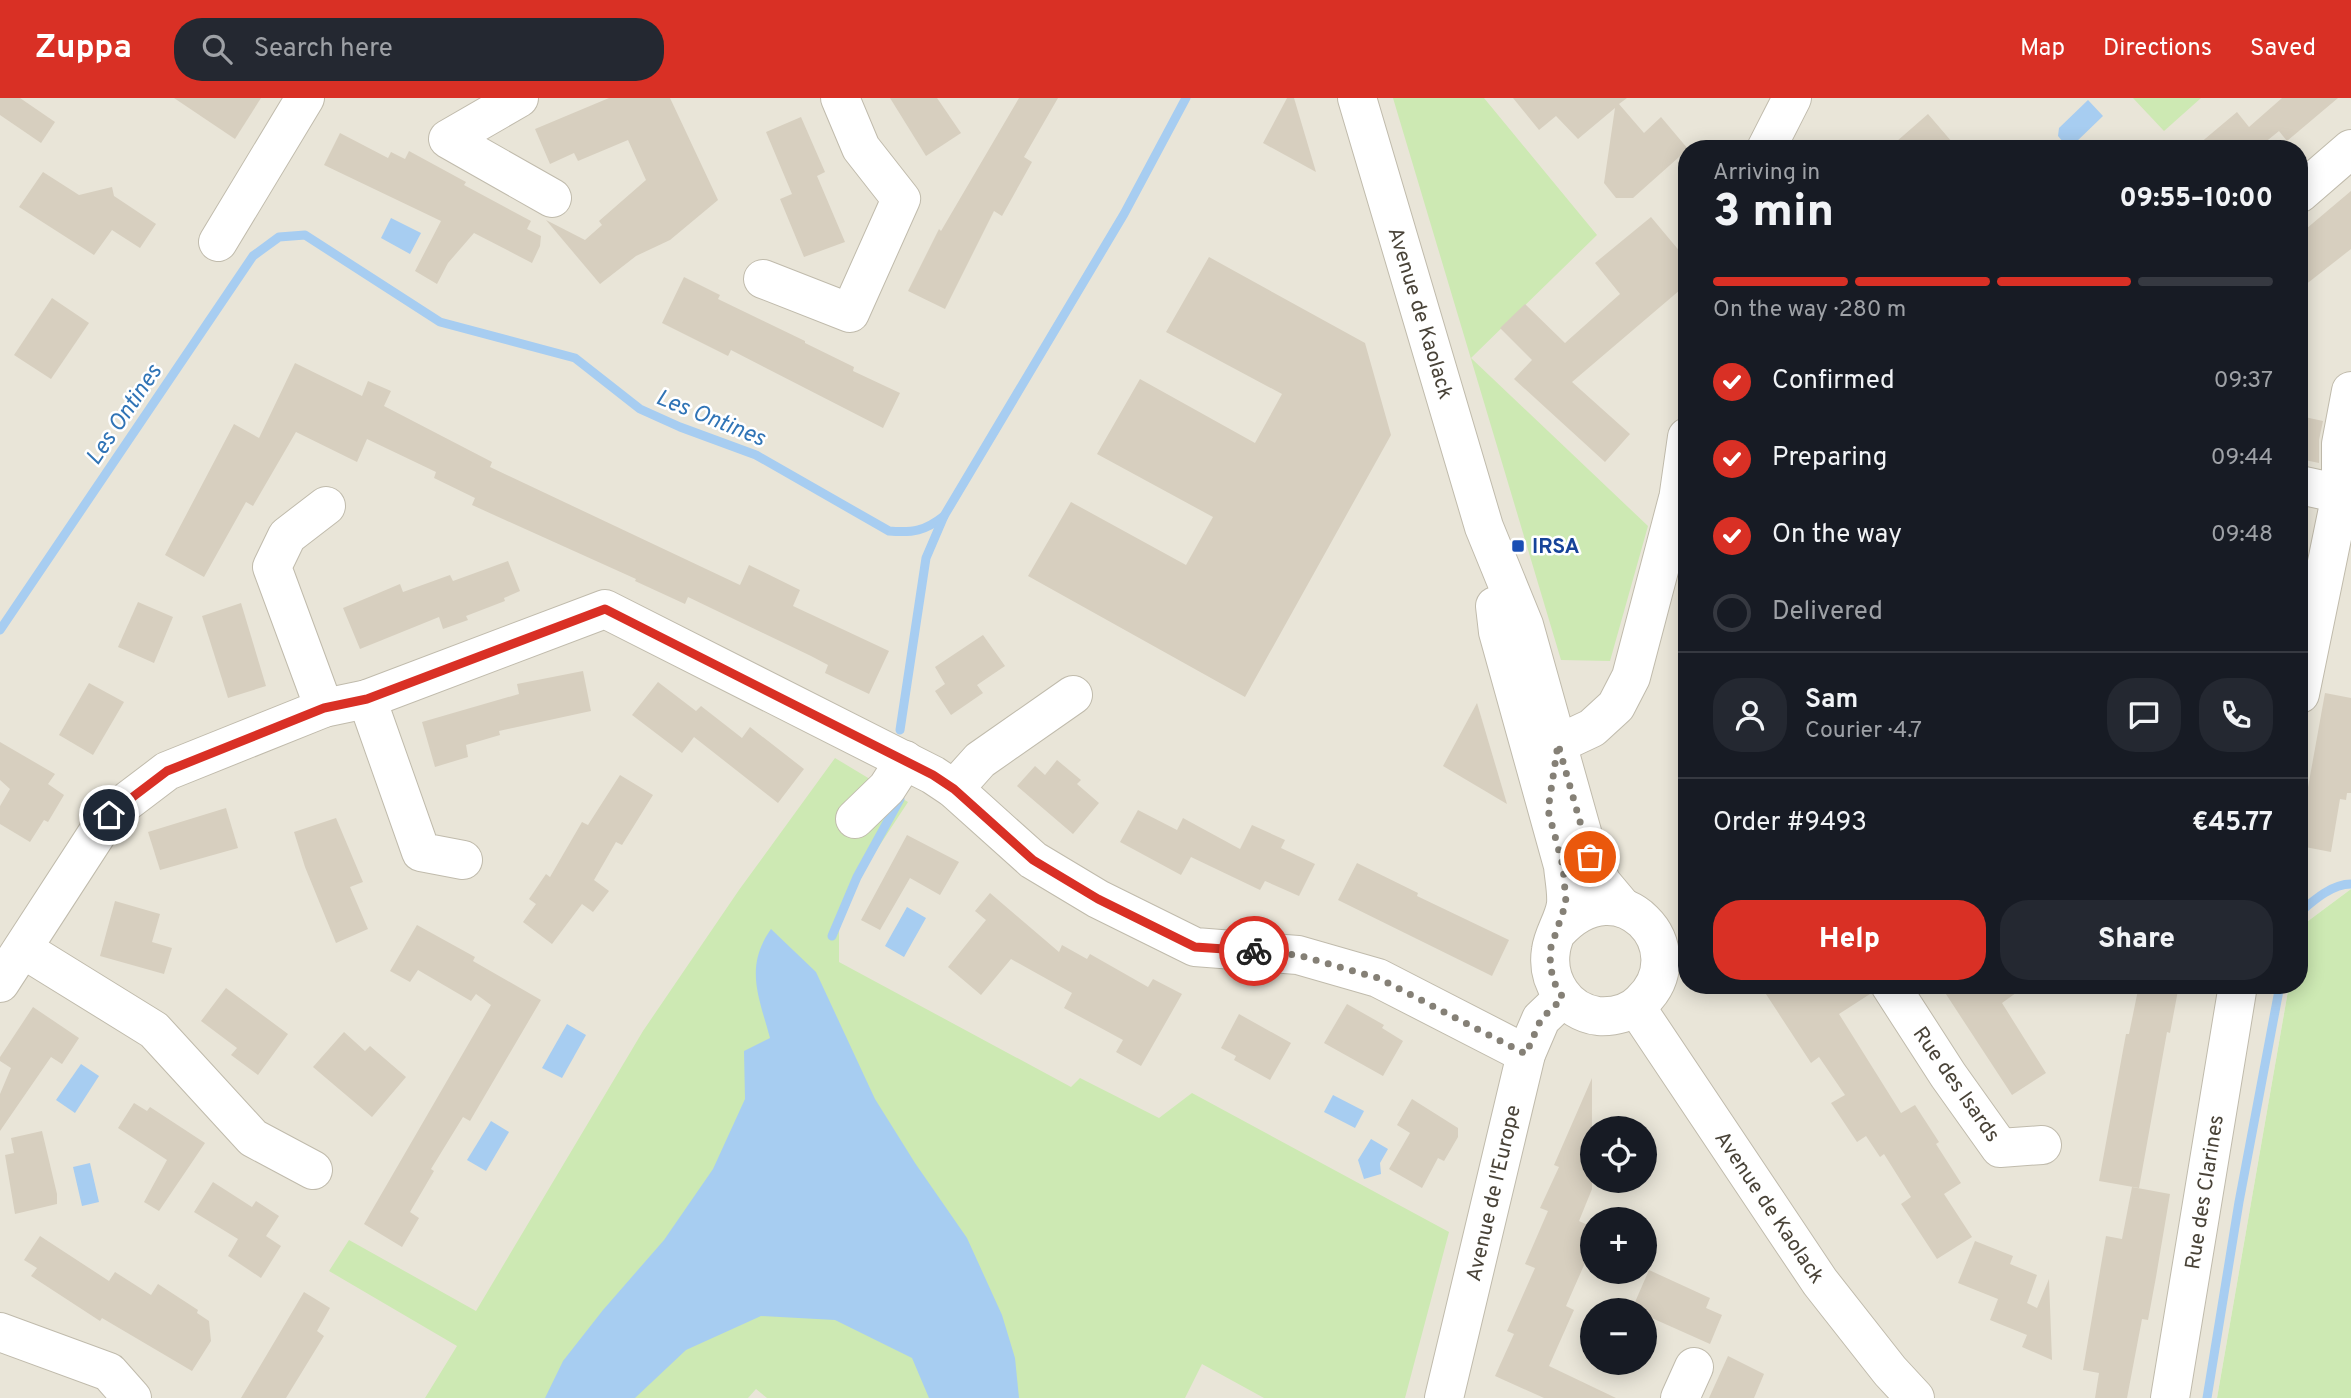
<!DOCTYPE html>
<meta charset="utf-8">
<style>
:root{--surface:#171b24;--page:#242831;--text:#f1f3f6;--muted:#9ea1a6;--line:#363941;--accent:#d93025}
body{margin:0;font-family:Overpass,sans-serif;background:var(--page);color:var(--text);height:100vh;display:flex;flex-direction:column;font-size:26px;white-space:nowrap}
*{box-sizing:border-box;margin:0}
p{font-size:23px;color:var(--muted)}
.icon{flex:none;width:38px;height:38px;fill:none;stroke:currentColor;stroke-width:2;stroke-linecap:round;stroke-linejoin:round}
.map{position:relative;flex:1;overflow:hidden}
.side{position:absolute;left:1678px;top:42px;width:630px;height:854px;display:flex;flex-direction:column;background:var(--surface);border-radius:28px;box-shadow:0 4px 18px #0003}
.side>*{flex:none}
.tools{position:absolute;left:1580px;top:1018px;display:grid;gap:14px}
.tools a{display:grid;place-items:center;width:77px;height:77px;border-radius:50%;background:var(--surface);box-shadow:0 4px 18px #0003;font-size:35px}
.pin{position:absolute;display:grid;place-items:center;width:60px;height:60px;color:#fff;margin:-30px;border:4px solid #fff;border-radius:50%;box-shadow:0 2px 7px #0007}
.courier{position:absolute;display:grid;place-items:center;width:70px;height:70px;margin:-35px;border:5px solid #d93025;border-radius:50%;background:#fff;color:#222;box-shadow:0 2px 9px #0007}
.head em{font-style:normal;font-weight:800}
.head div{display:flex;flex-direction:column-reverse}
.head{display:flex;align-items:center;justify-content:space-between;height:119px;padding:0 35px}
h1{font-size:46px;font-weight:800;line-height:52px}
.bar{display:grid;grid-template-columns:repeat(4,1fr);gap:10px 7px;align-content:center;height:84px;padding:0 35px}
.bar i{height:9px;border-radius:5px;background:var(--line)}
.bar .on{background:var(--accent)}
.bar p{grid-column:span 4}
.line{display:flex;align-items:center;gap:18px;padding:0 35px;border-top:2px solid var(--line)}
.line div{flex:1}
.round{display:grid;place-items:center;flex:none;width:74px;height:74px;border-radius:28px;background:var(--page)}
ol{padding:0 35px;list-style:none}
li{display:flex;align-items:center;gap:21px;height:77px}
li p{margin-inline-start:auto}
li .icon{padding:7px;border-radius:50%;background:var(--accent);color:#fff;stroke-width:4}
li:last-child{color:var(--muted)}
li i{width:38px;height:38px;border:4px solid var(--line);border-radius:50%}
.primary-button{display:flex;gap:14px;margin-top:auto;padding:14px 35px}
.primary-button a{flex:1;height:80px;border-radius:28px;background:var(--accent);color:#fff;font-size:28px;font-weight:800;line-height:80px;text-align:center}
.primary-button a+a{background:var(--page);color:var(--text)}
header{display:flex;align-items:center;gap:42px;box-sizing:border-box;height:98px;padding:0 35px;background:var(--accent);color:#fff}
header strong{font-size:33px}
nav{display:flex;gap:38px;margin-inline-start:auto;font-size:24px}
.search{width:490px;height:63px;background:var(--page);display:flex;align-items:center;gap:18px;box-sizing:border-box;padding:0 24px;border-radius:28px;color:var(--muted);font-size:26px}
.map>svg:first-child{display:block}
.residential{fill:#e9e5d8;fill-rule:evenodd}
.green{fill:#cde9b3}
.water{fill:#a7cdf1}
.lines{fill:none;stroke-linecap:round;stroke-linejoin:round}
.stream{stroke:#a7cdf1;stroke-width:9}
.building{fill:#d7cfbf}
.minor-casing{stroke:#c0bbac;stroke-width:40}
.minor{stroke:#fff;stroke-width:38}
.done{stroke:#858076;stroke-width:7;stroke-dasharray:0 12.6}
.route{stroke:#d93025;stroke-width:9}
.transit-dot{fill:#1a4fb4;stroke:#fff;stroke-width:2.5}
.labels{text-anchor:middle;stroke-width:5;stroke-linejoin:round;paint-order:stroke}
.street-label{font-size:21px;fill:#494338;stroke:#fff}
.transit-label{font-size:21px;font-weight:bold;fill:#164399;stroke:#fff;text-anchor:start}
.water-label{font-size:23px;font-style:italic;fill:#3074b6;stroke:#fff}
</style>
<header>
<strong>Zuppa</strong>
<div class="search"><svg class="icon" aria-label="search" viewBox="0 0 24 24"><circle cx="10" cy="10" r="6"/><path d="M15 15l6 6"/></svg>Search here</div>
<nav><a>Map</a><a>Directions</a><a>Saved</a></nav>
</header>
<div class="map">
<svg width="2351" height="1300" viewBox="0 0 2351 1300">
<rect width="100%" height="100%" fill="#f5f2ea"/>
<!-- residential -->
<path class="residential" d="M0 0H2351V791L2300 829V51H1687V887H2289L2217 1300H0ZM1592 1031H1645V1083H1592ZM1592 1122H1645V1174H1592ZM1592 1213H1645V1265H1592Z"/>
<!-- green -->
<g class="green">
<path d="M1393 0H1484L1597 137 1471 260 1648 428 1610 563 1561 562Z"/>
<path d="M2133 0H2201L2164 33Z"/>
<path d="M835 660 908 704 868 765 839 826V864L1071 989 1080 980 1159 1020 1192 995 1449 1134 1405 1300H1264L1202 1266 1185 1300H767L756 1291 748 1300H425L457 1248 329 1173 349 1142 476 1213 643 933 739 792Z"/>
<path d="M2351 791V1300H2217L2289 887H2300V829Z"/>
</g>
<!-- water -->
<g class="water">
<path d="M2088 2 2103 18 2074 46 2064 45 2058 38 2059 30Z"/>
<path d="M391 120 421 135 410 156 381 140Z"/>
<path d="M907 809 926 820 904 859 885 848Z"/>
<path d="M771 831 816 874 875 1001 915 1065 967 1140 1002 1217 1015 1260 1019 1300H929L912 1260 835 1222 761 1218 686 1252 635 1300H545L563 1263 603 1212 664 1142 713 1071 745 1001 744 953 770 940C759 899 744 869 771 831Z"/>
<path d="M567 926 586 937 562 980 542 970Z"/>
<path d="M81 966 99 978 75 1015 56 1002Z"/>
<path d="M1333 997 1364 1013 1355 1030 1324 1014Z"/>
<path d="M491 1023 509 1034 486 1073 467 1062Z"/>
<path d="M1371 1041 1388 1051 1380 1065 1381 1076 1364 1081 1358 1062Z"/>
<path d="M90 1065 99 1104 82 1108 73 1069Z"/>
</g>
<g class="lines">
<!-- stream -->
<g class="stream">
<path d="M0 532 253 158 279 139 305 137 440 224 575 260 640 311 680 329 756 357 889 433C913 435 925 433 944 418L1124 116 1186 0"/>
<path d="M900 632 926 460 944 418"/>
<path d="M2300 814C2314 802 2332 786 2351 786"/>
<path d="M832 838 857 779 900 701"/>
<path d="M2207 1300 2239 1104 2280 887"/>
</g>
</g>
<!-- building -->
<g class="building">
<path d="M0 0H20L55 24 41 45 0 17Z"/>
<path d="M174 0H261L235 41Z"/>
<path d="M609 0H670L718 102 670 142 636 158 600 186 546 122 585 142 602 127 599 123 646 82 628 42 578 63 574 55 550 66 535 31Z"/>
<path d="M890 0H937L961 35 926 58Z"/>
<path d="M1019 0H1058L1024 59 1032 64 1002 118 994 113 945 211 908 193 939 131 941 133Z"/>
<path d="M1287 0H1294L1316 74 1263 45Z"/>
<path d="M1513 0H1627L1619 6 1644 35 1661 19 1688 51 1633 100H1616L1604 85 1615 10 1578 41 1556 18 1539 32Z"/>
<path d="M2282 0H2338L2287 43 2279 33 2263 46 2267 51H2193L2237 14 2249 29Z"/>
<path d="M1928 16 1958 51H1888Z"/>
<path d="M801 19 825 74 817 78 845 144 804 159 780 101 792 96 766 34Z"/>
<path d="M340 35 388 60 391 54 405 61 409 53 466 84 464 87 531 123 527 131 541 138 540 148 532 165 474 135 448 165 437 186 415 173 441 123 324 67Z"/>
<path d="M43 74 79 97 112 89 114 98 156 126 140 150 112 132 94 157 19 109Z"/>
<path d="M2351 93V151L2300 191V136Z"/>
<path d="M1651 119 1687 162V186L1572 284 1630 336 1605 364 1514 281 1532 262 1500 230 1525 206 1565 245 1620 196 1595 165Z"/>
<path d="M1209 159 1365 245 1391 337 1245 599 1028 478 1071 404 1186 467 1213 419 1097 356 1140 281 1255 345 1282 296 1166 234Z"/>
<path d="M684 179 720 197 718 201 805 243V245L854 269 853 273 900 295 883 330 731 252 728 258 662 225Z"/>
<path d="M52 200 89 225 51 281 14 257Z"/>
<path d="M295 265 362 298 368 283 391 293 384 308 492 364 490 369 740 487 749 467 800 492 793 508 889 553 869 596 825 575 828 567 811 558 688 499 685 506 635 483 636 481 472 407 475 400 434 380 436 374 367 341 357 364 296 334 253 408 246 404 204 479 165 457 234 326 259 340Z"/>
<path d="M2300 318 2323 323 2319 342V365L2300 361Z"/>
<path d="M508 463 520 493 504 500 505 503 466 518 468 522 443 531 439 519 360 551 343 510 400 486 403 494 450 477 453 483Z"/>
<path d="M138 504 173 519 154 565 118 549Z"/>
<path d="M241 505 266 588 228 600 202 518Z"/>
<path d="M983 537 1005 568 977 587 983 595 951 617 935 593 945 586 935 569Z"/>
<path d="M583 573 591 613 499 633 500 637 466 647 468 659 435 669 422 624 519 596 517 586Z"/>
<path d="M658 584 696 613 701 608 742 640 750 629 804 671 778 705 694 639 682 655 632 617Z"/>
<path d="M89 585 124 604 93 657 59 637Z"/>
<path d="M2325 595 2351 600V695H2347L2346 702 2340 701 2331 754 2300 748V705L2305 706Z"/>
<path d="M1477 605 1507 706 1443 668Z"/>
<path d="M0 644 55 676 48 686 64 697 48 724 44 722 30 744 0 726V708L10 691 0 682Z"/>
<path d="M1057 662 1081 682 1077 686 1099 705 1073 736 1017 688 1035 668 1045 677Z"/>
<path d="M620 677 653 697 622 747 616 744 594 782 609 793 593 814 582 806 552 846 523 824 536 806 529 801 546 776 550 779 582 724 588 727Z"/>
<path d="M226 710 238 750 160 772 148 734Z"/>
<path d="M1138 712 1177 732 1183 720 1240 751 1252 727 1285 742 1281 750 1315 766 1299 798 1265 783 1260 792 1191 759 1181 777 1120 744Z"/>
<path d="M336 720 363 784 350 789 368 831 336 845 305 769 294 734Z"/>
<path d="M907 737 959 764 940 797 910 780 880 832 861 822Z"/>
<path d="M1357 765 1418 795 1417 798 1509 842 1492 878 1338 802Z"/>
<path d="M990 795 1059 854 1062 847 1087 861 1090 856 1148 889 1153 881 1182 896 1141 968 1116 954 1123 942 1064 910 1072 895 1011 861 981 897 948 869 986 822 975 813Z"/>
<path d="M115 803 160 816 152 844 172 850 164 876 100 858Z"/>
<path d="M417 827 475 859 473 863 541 902 470 1023 463 1019 431 1071 434 1073 410 1114 419 1120 402 1149 364 1126 491 907 476 896 471 903 418 872 410 884 390 873Z"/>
<path d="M1760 887H1868L1870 896 1839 916 1901 1015 1915 1007 1939 1044 1936 1046 1961 1085 1944 1096 1972 1139 1937 1161 1901 1106 1911 1099 1884 1056 1880 1059 1866 1038 1857 1044 1831 1005 1845 997 1819 959 1811 965Z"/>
<path d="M1940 887H2027L2002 905 2046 975 2012 997Z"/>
<path d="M2139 887H2179L2170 935 2167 934 2139 1090 2099 1083 2126 936H2129Z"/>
<path d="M226 890 288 936 258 977 231 957 237 950 201 923Z"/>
<path d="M1347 906 1384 927 1382 930 1403 943 1383 978 1324 945Z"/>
<path d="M33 909 79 940 62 966 51 959 0 1033V996L11 970 0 963V959Z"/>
<path d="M1239 916 1291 945 1270 982 1234 962 1236 958 1221 950Z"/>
<path d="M344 934 365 953 370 948 406 979 372 1019 313 969Z"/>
<path d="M1592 980V1091L1579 1123 1592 1129V1149L1566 1208 1574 1212 1549 1268 1616 1300H1544L1495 1278 1514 1236 1507 1233 1535 1170 1525 1166 1548 1113 1540 1110 1559 1069 1554 1067Z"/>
<path d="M1412 1001 1458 1030V1039L1444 1063 1438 1060 1422 1090 1389 1071 1410 1035 1397 1027Z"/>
<path d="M134 1005 147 1013 150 1009 205 1045 159 1113 144 1104 167 1062 118 1030Z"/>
<path d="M42 1033 57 1096V1106L15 1116 5 1057 14 1055 11 1040Z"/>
<path d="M213 1084 252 1109 256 1103 279 1118 266 1138 281 1148 261 1180 228 1158 238 1141 194 1114Z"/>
<path d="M2132 1089 2170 1096 2156 1179 2148 1222 2142 1221 2127 1300H2095L2099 1275 2083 1272 2106 1138 2122 1141Z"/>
<path d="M40 1138 109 1183 115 1174 151 1197 158 1186 198 1212 197 1215 209 1223 211 1243 192 1273 102 1220 100 1223 31 1178 37 1170 24 1162Z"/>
<path d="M1975 1143 2013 1158 2010 1166 2037 1177 2027 1205 2037 1210 2049 1181 2052 1262 2022 1249 2027 1237 1990 1222 1998 1201 1958 1185Z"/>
<path d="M1649 1172 1710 1200 1706 1210 1722 1217 1710 1246 1645 1217V1213L1632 1211Z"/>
<path d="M304 1194 330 1210 317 1233 324 1238 286 1300H241Z"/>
<path d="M1728 1258 1764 1276 1754 1300H1709Z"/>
</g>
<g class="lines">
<defs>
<g id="minor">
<path d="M519 0 448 41 552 100"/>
<path d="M1357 0 1484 429 1524 527 1589 759 1602 785 1623 810"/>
<path d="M1766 51 1792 0"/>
<path d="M2300 95 2351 51"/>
<path d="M218 144 305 0"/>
<path d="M763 181 850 215 901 101 861 50 840 0"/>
<path d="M2300 387 2341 396 2351 393"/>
<path d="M1678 402 1687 339"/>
<path d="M1495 508 1498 534 1563 768C1564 780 1567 794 1566 806 1564 822 1553 836 1551 852 1546 883 1566 914 1598 918 1614 919 1631 915 1642 903 1696 851 1620 765 1558 833"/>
<path d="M2300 596 2341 396V346L2351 293"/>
<path d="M367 601 421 754 463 762"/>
<path d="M324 610 272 469 287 438 326 408"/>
<path d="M1554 671 1558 646 1592 630 1616 608 1631 579 1677 404 1687 378"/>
<path d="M954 691 980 662 1073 597"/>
<path d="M855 721 887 690 905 662"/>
<path d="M23 851 154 932 253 1040 313 1072"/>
<path d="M0 885 109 717 167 673 324 610 367 601 605 511 933 677 954 691 1033 762 1098 801 1195 849 1298 857 1378 880 1526 956"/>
<path d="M1890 887 1948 977 2000 1050 2042 1047"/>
<path d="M1636 909 1820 1184 1890 1273 1915 1300"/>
<path d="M0 1234 109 1274 132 1300"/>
<path d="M1444 1300 1526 956 1541 921 1563 900"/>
<path d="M1680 1300 1694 1269"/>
<path d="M2170 1300 2238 887"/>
</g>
</defs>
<!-- minor casing -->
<use href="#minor" class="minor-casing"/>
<!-- minor -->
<use href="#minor" class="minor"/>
</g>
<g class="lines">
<!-- done -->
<path class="done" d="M1254 853 1298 857 1378 880 1526 956 1541 921 1563 900 1554 884 1550 867 1551 849 1566 805 1563 768 1548 712 1558 646 1590 759"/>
<!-- route -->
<path class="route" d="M109 717 167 673 324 610 367 601 605 511 933 677 954 691 1033 762 1098 801 1195 849 1254 853"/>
</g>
<!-- markers -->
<rect class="transit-dot" x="1511" y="441" width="14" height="14" rx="3.5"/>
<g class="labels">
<!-- street labels -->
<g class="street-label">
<text transform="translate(1421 215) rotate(73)" y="7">Avenue de Kaolack</text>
<text transform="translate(1957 986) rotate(55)" y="7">Rue des Isards</text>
<text transform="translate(2204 1094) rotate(-81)" y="7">Rue des Clarines</text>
<text transform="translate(1493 1095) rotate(-77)" y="7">Avenue de l'Europe</text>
<text transform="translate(1770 1109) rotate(56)" y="7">Avenue de Kaolack</text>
</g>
<!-- transit labels -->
<g class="transit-label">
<text x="1532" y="455">IRSA</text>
</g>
<!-- water labels -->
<g class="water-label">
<text transform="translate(123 316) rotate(-56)" y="8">Les Ontines</text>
<text transform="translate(711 319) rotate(22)" y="8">Les Ontines</text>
</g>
</g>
</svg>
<div class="tools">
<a><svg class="icon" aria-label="locate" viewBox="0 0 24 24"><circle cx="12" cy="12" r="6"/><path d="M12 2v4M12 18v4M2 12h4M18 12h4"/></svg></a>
<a>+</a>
<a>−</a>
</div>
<div class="pin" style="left:1590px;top:759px;background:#ea580c"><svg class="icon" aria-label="bag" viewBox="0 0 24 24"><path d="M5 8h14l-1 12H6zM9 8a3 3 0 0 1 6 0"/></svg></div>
<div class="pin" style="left:109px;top:717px;background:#1f2937"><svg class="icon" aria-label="home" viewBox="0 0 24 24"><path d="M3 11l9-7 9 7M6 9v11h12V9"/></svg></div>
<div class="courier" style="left:1254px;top:853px"><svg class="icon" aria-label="bike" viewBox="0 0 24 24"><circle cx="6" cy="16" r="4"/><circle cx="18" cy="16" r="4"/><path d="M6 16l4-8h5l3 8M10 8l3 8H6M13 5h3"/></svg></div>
<section class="side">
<div class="head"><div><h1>3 min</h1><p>Arriving in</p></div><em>09:55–10:00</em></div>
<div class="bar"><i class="on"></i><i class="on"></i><i class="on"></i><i></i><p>On the way · 280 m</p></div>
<ol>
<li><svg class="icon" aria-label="check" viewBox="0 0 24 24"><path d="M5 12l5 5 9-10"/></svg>Confirmed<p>09:37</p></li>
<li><svg class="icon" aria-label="check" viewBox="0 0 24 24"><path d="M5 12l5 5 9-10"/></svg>Preparing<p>09:44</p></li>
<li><svg class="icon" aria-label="check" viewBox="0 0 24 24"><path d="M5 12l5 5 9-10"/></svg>On the way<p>09:48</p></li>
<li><i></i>Delivered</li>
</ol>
<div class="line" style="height:126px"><a class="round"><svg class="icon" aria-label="person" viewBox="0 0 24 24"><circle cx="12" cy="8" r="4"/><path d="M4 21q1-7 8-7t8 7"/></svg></a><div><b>Sam</b><p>Courier · 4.7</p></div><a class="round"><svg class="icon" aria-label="chat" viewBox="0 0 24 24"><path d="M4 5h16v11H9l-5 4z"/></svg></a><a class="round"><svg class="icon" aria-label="phone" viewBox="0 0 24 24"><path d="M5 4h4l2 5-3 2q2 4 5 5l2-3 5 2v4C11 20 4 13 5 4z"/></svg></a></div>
<div class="line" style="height:91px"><div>Order #9493</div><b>€45.77</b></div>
<div class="primary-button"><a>Help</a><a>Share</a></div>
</section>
</div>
